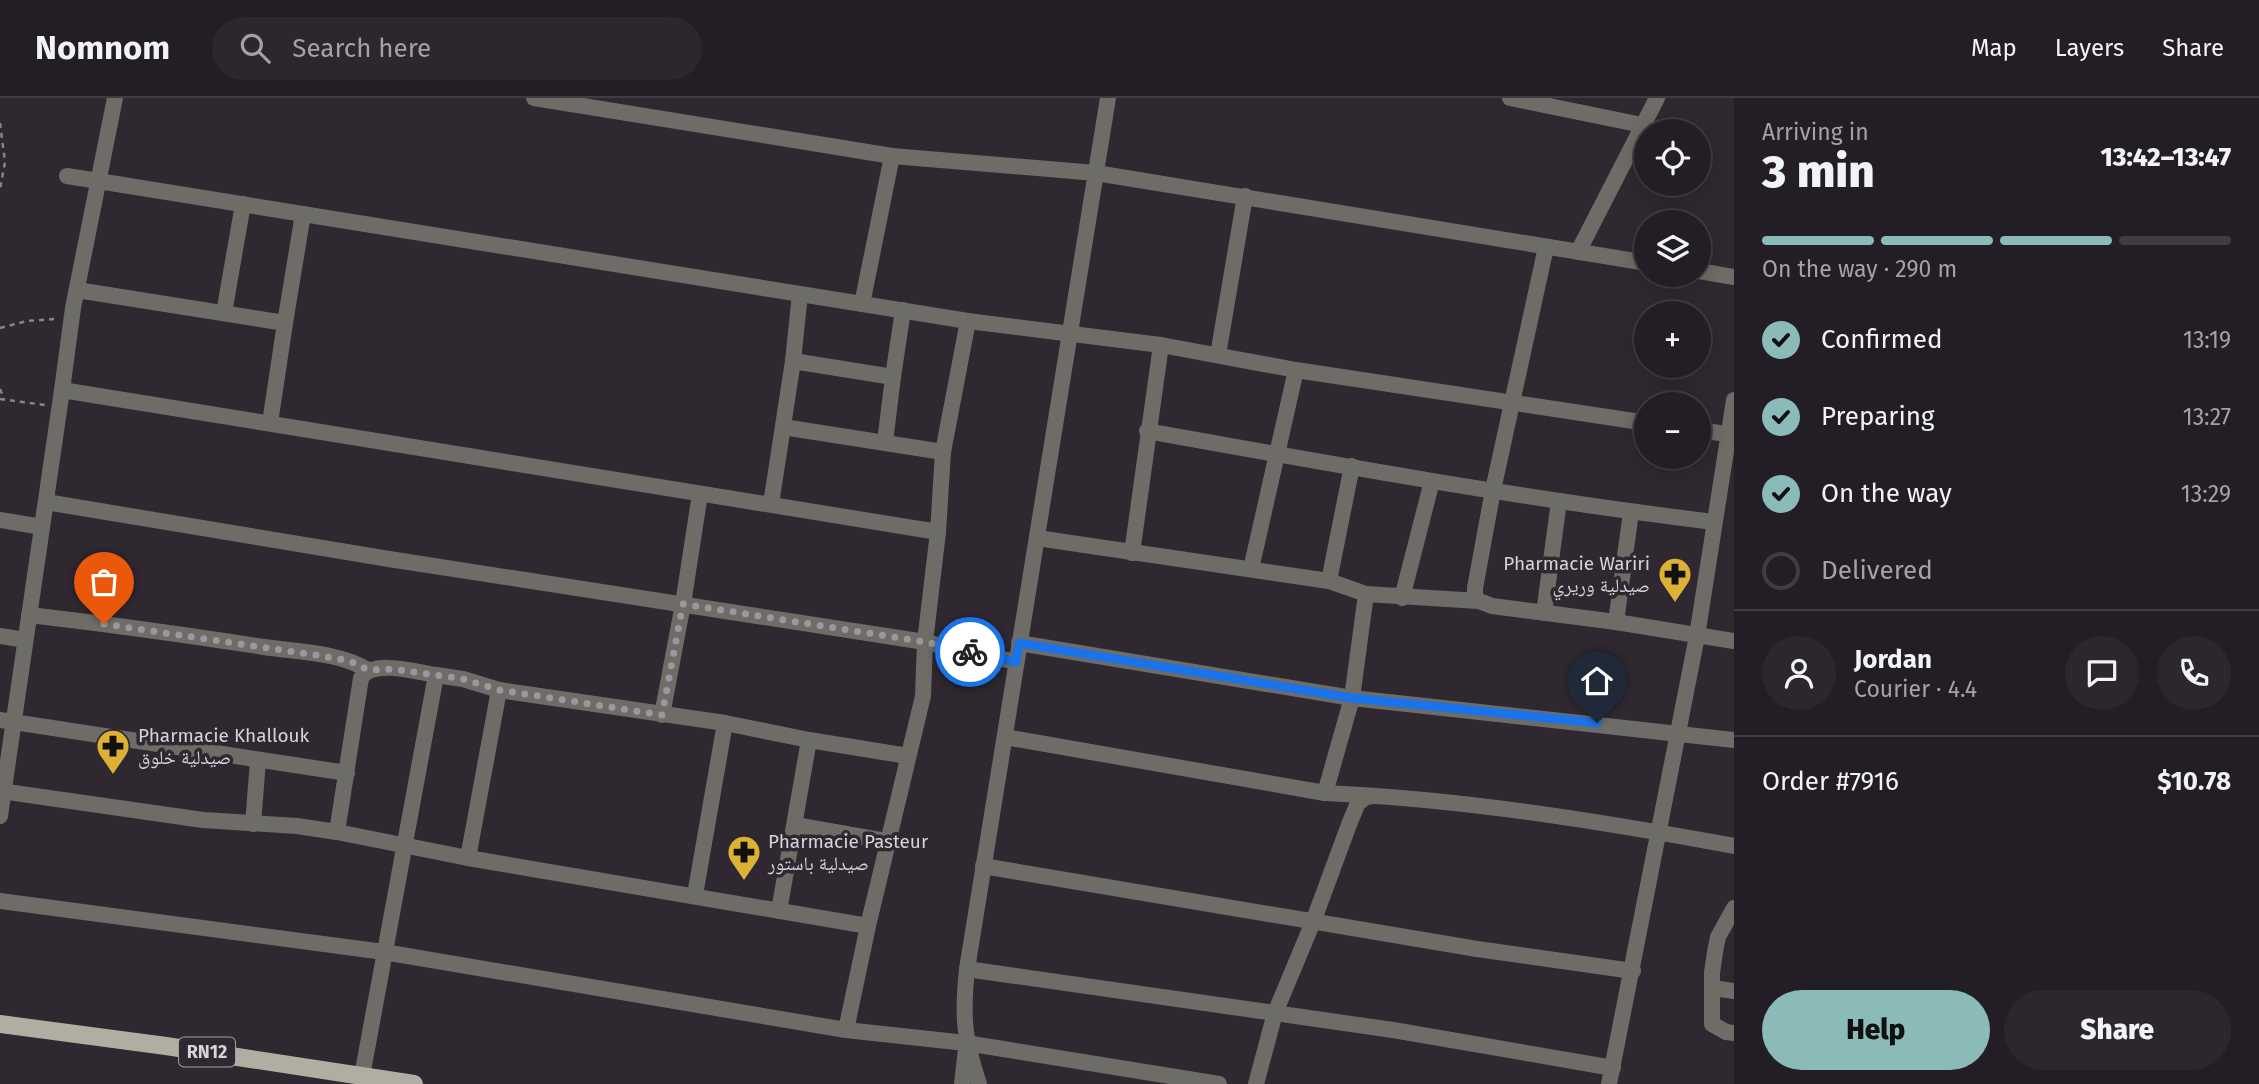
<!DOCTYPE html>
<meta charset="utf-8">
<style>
:root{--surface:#231e25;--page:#2b272d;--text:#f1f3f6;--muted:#a3a2a7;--line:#403c42;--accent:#8bbbb9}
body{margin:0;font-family:"Fira Sans","Noto Naskh Arabic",sans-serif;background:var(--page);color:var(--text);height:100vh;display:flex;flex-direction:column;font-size:26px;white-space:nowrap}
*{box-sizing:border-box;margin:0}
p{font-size:23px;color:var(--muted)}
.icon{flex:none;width:38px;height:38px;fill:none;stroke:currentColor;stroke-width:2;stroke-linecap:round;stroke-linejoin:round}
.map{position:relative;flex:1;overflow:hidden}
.panel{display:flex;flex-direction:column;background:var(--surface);width:525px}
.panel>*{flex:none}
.tools{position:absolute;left:1634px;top:21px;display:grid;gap:14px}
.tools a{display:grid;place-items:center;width:77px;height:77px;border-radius:50%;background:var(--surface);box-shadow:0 4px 18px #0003,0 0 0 2px var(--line);font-size:35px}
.pin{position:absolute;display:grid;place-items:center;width:60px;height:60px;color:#fff;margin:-72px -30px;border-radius:50% 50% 50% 0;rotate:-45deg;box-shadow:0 0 7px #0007}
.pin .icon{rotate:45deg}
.courier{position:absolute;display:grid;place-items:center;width:70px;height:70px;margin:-35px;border:5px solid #1a73e8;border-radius:50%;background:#fff;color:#222;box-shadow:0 2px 9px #0007}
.head em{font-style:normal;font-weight:800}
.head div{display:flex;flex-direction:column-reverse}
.head{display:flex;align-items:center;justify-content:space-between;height:119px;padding:0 28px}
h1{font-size:46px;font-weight:800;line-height:52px}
.bar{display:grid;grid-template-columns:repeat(4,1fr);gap:10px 7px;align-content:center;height:84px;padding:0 28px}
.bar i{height:9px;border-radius:5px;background:var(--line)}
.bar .current{background:var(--accent)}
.bar p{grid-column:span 4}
.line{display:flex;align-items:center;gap:18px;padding:0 28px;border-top:2px solid var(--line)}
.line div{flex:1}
.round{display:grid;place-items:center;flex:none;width:74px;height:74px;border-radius:37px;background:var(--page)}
ol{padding:0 28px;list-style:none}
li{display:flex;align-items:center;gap:21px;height:77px}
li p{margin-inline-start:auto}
li .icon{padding:7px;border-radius:50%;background:var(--accent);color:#111;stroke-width:4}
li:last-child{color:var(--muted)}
li i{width:38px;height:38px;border:4px solid var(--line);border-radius:50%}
.cta{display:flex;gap:14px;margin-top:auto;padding:14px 28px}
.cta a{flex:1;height:80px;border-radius:42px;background:var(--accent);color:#111;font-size:28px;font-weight:800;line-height:80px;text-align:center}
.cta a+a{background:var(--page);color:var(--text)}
header{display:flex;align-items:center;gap:42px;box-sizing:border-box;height:98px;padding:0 35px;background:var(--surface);border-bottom:2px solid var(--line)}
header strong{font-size:33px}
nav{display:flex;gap:38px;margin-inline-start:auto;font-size:24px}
.search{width:490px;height:63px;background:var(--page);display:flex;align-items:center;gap:18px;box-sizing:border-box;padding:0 24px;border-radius:38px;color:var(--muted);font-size:26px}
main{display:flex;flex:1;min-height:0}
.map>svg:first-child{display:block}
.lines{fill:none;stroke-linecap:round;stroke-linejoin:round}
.path{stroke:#89848b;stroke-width:2.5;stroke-dasharray:5 5;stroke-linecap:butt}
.minor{stroke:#6e6c67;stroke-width:16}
.major{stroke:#b1ada2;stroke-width:18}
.done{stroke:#9c979e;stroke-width:7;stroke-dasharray:0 12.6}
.route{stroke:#1a73e8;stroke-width:9}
.labels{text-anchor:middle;stroke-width:7;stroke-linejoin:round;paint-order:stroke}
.shield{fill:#2f2831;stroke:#a5a0a7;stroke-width:2}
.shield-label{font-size:18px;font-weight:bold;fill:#d7d3d9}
.poi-label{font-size:19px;fill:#d7d3d9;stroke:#2f2831;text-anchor:start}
</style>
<header>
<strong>Nomnom</strong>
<div class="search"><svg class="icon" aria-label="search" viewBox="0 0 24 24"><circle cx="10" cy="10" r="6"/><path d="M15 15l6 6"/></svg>Search here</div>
<nav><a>Map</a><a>Layers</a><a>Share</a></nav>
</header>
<main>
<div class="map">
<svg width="1734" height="986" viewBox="0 0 1734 986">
<rect width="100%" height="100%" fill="#2f2831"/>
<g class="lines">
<!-- path -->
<g class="path">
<path d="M0 25 5 64 0 91"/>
<path d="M0 230 27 223 55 221"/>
<path d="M0 291 4 301"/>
<path d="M0 301 45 307"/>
</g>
<!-- minor -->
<g class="minor">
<path d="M534 0 892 58 1096 75 1647 165"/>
<path d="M1510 0 1642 27"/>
<path d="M67 78 968 223 1161 247 1296 272 1647 325"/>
<path d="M1578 154 1657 0"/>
<path d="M1699 173 1734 179"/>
<path d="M77 192 285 225 303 116"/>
<path d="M862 206 892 58"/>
<path d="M224 215 243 106"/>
<path d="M1218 257 1245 98"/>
<path d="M793 263 800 196"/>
<path d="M62 292 73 210 115 0"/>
<path d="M270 325 285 225"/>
<path d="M783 329 943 354"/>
<path d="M1699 332 1734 337"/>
<path d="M1147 333C1336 367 1524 401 1714 424"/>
<path d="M885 344 893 279"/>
<path d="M46 404 389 461 925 544 1016 564"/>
<path d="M771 406 793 263 893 279 903 212"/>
<path d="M0 422 42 429"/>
<path d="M1037 440 1329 483 1366 496 1479 503 1492 508 1616 524 1734 543"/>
<path d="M1132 455 1161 247"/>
<path d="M1251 471 1296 272"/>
<path d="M1329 483 1352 368"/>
<path d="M1402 500 1432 383"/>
<path d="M1479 503 1475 499V490L1493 392 1546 149"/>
<path d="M1544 515 1559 403"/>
<path d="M29 517C107 526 186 537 264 549 297 554 339 554 368 572"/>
<path d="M1616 524 1631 414"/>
<path d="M0 538 25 542"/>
<path d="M1019 545 1352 600 1734 642"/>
<path d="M662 617 683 506 700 396"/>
<path d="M0 622 347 675"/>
<path d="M1005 639 1325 695C1462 701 1599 723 1734 748"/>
<path d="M0 693 203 722 297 728 337 734 468 760 868 828 846 932"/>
<path d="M1325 695 1352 600 1366 496"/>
<path d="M0 718 62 292 938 434"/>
<path d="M253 726 258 663"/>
<path d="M795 727 886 743"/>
<path d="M337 734 361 580C373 561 416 574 436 577"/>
<path d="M468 760 499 592"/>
<path d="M983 768 1477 851 1633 873"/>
<path d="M695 797 725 625"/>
<path d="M0 803 384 854 846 932 966 945 1219 986"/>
<path d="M1734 810 1718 839 1715 854 1712 875V926L1726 934 1734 935"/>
<path d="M779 813 809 642"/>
<path d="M868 828 923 598 925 544 938 434 943 354 968 223"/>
<path d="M967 871 1393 932 1613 970"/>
<path d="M1712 890 1734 893"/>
<path d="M362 978 436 577 463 581 499 592 725 625 809 642 908 658"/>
<path d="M962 986 966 951"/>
<path d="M979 986C964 940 962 919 967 871L1108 0"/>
<path d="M1256 986 1275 915 1313 824 1350 724 1358 705 1366 699 1373 698"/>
<path d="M1609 986 1697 538 1734 302"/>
</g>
<!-- major -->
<path class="major" d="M0 926 166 948 414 986"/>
</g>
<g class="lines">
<!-- done -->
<path class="done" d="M104 526 322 558 350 563 368 572 393 571 436 577 463 581 499 592 662 617 683 506 925 544 970 554"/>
<!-- route -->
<path class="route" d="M970 554 1016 564 1019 545 1352 600 1597 625"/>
</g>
<!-- icons -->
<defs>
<symbol id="pharmacy-pin" viewBox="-11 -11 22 30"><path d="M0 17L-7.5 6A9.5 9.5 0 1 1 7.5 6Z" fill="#ddb133" stroke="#2f2831"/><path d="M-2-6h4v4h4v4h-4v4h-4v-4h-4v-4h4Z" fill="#111"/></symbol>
</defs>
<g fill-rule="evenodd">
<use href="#pharmacy-pin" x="1656" y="457" width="38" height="52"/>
<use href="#pharmacy-pin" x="94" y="629" width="38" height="52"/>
<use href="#pharmacy-pin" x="725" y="735" width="38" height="52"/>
</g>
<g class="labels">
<!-- shield labels -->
<rect class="shield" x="179" y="939.5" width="56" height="29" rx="5"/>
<g class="shield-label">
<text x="207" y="960">RN12</text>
</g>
<!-- poi labels -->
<g class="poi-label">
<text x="1650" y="472" text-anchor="end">Pharmacie Wariri<tspan x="1650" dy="22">صيدلية وريري</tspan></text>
<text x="138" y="644">Pharmacie Khallouk<tspan x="138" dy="22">صيدلية خلوق</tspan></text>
<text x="768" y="750">Pharmacie Pasteur<tspan x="768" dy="22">صيدلية باستور</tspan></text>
</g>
</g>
</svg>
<div class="tools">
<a><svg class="icon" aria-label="locate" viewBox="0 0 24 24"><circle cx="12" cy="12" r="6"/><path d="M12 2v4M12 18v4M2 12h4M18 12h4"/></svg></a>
<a><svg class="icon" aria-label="layers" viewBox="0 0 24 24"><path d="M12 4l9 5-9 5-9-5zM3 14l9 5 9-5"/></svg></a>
<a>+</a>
<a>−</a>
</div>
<div class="pin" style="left:104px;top:526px;background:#ea580c"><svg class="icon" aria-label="bag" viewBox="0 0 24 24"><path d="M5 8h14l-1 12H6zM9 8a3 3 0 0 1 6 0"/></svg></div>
<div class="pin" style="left:1597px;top:625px;background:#1f2937"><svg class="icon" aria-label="home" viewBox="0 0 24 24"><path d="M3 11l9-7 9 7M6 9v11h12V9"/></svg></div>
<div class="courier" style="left:970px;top:554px"><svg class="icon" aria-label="bike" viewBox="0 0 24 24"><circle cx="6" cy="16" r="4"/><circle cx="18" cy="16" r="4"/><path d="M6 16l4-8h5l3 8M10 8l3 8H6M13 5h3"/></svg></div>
</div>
<section class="panel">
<div class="head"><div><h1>3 min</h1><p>Arriving in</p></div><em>13:42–13:47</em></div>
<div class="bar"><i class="current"></i><i class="current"></i><i class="current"></i><i></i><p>On the way · 290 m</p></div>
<ol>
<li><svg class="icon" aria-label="check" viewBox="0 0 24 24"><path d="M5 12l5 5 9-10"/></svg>Confirmed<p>13:19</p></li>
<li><svg class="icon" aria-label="check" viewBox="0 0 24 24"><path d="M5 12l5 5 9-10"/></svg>Preparing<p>13:27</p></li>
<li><svg class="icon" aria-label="check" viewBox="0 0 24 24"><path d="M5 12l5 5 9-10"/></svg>On the way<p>13:29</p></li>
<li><i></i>Delivered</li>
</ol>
<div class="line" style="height:126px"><a class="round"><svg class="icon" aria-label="person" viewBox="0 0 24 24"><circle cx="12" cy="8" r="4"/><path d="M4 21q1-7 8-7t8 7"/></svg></a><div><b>Jordan</b><p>Courier · 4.4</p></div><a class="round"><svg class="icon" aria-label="chat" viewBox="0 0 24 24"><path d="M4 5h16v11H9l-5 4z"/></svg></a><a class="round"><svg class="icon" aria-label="phone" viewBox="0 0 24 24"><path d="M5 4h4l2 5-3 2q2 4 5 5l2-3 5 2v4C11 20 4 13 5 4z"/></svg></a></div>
<div class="line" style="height:91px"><div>Order #7916</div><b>$10.78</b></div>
<div class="cta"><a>Help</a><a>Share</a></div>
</section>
</main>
